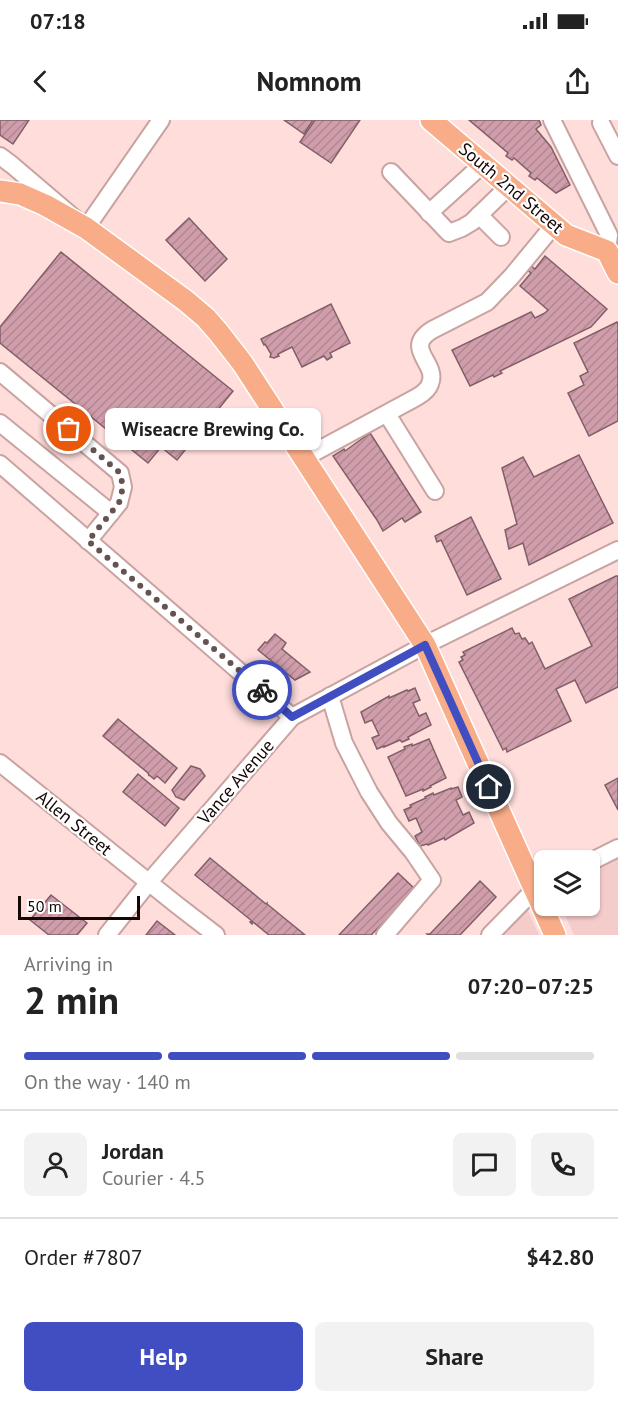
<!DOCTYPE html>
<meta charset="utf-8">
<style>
:root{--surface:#fff;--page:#f2f2f2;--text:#222;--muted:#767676;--line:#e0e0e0;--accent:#404ec2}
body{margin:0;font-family:"PT Sans",sans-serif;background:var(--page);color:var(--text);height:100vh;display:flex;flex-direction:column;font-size:22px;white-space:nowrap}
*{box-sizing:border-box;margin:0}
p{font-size:20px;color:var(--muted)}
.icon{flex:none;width:33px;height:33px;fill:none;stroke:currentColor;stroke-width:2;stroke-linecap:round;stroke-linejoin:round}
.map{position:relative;height:815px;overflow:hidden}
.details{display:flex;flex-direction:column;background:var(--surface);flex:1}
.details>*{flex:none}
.fabs{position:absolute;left:534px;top:730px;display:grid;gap:12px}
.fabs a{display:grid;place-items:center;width:66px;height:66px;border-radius:9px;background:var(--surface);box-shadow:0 2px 4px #0004;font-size:30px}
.scale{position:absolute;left:18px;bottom:15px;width:122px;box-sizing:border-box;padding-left:6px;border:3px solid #140807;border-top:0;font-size:16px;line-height:21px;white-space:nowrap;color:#140807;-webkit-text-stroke:4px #fff;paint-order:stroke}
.pin{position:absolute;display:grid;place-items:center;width:51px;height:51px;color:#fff;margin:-26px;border:3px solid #fff;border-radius:50%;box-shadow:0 2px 6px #0007}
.courier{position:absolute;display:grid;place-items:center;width:60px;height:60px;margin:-30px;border:4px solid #404ec2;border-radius:50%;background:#fff;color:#222;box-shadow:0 2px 8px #0007}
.bubble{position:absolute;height:42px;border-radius:9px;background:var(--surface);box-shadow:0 2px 4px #0004;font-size:20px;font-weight:600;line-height:42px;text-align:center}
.headline em{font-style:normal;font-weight:600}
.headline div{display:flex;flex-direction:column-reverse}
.headline{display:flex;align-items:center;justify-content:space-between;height:102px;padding:0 24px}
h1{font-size:39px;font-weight:600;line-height:45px}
.bar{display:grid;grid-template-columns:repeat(4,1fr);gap:9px 6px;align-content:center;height:72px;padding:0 24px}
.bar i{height:8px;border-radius:4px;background:var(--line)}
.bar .active{background:var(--accent)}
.bar p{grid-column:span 4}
.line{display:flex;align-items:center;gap:15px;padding:0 24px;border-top:2px solid var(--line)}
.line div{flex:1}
.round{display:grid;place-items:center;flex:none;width:63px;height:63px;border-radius:9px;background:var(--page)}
.primary-button{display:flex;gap:12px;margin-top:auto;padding:12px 24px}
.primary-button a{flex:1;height:69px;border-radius:9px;background:var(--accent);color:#fff;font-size:24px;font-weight:600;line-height:69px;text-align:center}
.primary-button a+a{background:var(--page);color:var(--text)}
.status{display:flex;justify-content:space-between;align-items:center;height:42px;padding:0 30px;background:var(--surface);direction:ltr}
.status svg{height:16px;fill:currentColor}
header{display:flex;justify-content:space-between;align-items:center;height:78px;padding:0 24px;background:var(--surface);font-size:27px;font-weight:600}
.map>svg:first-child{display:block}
.built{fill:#f4cdcb}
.building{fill:url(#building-hatch);stroke:#805f68;stroke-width:1.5}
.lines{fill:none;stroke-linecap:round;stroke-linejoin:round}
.minor-casing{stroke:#c9a3a1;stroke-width:20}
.major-casing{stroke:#fff;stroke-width:24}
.minor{stroke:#fff;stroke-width:16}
.major{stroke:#f8ac88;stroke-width:21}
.done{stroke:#665351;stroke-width:6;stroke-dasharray:0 10.8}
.route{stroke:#404ec2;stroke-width:8}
.labels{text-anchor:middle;stroke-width:4.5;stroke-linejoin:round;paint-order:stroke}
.street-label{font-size:18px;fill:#140807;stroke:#fff}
</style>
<div class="status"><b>07:18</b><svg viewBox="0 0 49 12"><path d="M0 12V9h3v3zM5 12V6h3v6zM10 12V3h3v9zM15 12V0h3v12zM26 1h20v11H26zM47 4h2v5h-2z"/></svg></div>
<header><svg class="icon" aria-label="back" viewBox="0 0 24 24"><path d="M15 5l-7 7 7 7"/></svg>Nomnom<svg class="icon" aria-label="share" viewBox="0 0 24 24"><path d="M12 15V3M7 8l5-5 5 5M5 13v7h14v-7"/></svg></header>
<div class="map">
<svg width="618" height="815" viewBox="0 0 618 815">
<defs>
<pattern id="building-hatch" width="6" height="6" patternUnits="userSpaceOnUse" patternTransform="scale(1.5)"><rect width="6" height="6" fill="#d09dab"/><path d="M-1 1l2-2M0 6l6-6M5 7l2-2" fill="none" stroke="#b28692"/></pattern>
</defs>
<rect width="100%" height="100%" fill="#fedddb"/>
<!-- built -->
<g class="built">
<path d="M618 737V815H574L561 786H590V751Z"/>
<path d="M524 786 527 789 539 815H497Z"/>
</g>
<!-- building -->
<g class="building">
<path d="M0 0H29L13 24 0 15Z"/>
<path d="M284 0H313L304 14Z"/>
<path d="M315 0H360L331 43 300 22Z"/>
<path d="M469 0H539L541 5 536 9 551 27 570 65 556 73 537 58 535 60 529 56 531 53 514 38 512 40 506 36 508 33Z"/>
<path d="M189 98 227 139 205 161 166 120Z"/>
<path d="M61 132 233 271 177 340 161 327 148 343 0 223V207Z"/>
<path d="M545 136 607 189 591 207 500 251 502 253 494 257 493 255 470 266 452 230 531 192 535 198 545 193 548 190 520 166 531 153 527 150 531 146 535 149Z"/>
<path d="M331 184 350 223 330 233 332 237 327 240 324 236 302 247 292 227 278 234 279 236 274 238 270 237 271 234 265 224 264 225 261 219Z"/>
<path d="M617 202 618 204V301L589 316 568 273 584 265 580 256 588 252 574 223Z"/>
<path d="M370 313 421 392 405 402 402 398 383 411 377 400 333 336 344 329 345 331Z"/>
<path d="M579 335 613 403 529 445 523 423 509 429 505 410 517 404 502 348 523 337 534 357Z"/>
<path d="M471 397 501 459 467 475 441 420 437 422 435 416Z"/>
<path d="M616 456H618V567L586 583 575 560 556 569 571 601 507 632 506 628 503 630 459 542 463 540 461 537 465 535 463 532 512 508 515 514 519 513 522 519 525 518 529 524 532 522 545 549 592 526 569 479Z"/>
<path d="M275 514 286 523 282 529 310 552 295 560 258 530 265 522 267 523Z"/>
<path d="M415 568 420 580 413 583 419 596 426 593 431 605 408 617 409 619 402 622 400 620 384 627V626L377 629 372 618 379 615 372 600 365 603 361 592 389 576V578L407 570 408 571Z"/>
<path d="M118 599 177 648 165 663 157 656 154 659 149 655V656L148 653 103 616Z"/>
<path d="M429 619 446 658 430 666 431 667 423 671V669L406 676 388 637 405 629 404 627 412 624V626Z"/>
<path d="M191 646 200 649 205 656 184 680 176 677 172 670Z"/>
<path d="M138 654 179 688 165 706 123 672Z"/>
<path d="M618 658V690L605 665Z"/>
<path d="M458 667 462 677 456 680 463 695 469 692 474 703 445 720 444 718 428 725 427 724 420 726 415 716 422 712 416 698 409 701 404 690 411 687 410 685 426 678 425 677 433 673 434 675 451 668V669Z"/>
<path d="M210 738 266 784 267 783V784L305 815H269L253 802 252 804 250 802 252 801 195 755Z"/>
<path d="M398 753 415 769 386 800 371 815H339Z"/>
<path d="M480 761 496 777 460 815H428L427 814H430Z"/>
<path d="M51 775 87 803 77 815H49L30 800Z"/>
<path d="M157 801 175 815H146Z"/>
</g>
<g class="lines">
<defs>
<g id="minor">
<path d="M552 0 609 115 607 131"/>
<path d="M601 3 618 36"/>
<path d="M0 36 12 45 86 108 161 0"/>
<path d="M391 52 449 113 462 108 472 102 509 66"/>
<path d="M429 93 483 44"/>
<path d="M479 95 501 117"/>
<path d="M0 252 120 353 123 367 119 383 88 421"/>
<path d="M387 294 435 371"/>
<path d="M0 303 111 393"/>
<path d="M304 338 417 277C422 274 428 270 430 264 439 243 402 229 432 210L487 182 512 156 554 105"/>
<path d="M0 344 292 597"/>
<path d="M330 576 344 623 369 672 389 703 413 732 432 760 385 815"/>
<path d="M0 643 177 785 216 815"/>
<path d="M590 742 618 728"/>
<path d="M107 815 149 762 292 597 425 525 618 430"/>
<path d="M490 815 535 769 544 764"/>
</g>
<g id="major">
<path d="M431 0 566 115 607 131 618 153"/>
<path d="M0 71 20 74 45 85 86 108 186 181 206 198 219 213 243 244 425 525 555 815"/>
</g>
</defs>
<!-- minor casing -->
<use href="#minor" class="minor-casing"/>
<!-- major casing -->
<use href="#major" class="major-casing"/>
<!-- minor -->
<use href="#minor" class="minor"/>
<!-- major -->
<use href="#major" class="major"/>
</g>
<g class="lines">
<!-- done -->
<path class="done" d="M69 309 120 353 123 367 119 383 88 421 262 570"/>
<!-- route -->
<path class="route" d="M262 570 292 597 425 525 489 667"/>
</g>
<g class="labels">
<!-- street labels -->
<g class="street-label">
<text transform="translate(511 68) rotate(40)" y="6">South 2nd Street</text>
<text transform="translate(236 662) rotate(-49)" y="6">Vance Avenue</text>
<text transform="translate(74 703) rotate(39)" y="6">Allen Street</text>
</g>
</g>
</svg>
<div class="fabs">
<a><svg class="icon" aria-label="layers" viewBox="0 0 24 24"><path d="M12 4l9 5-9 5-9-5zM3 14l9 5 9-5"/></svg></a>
</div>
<div class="scale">50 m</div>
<div class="pin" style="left:69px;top:309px;background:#ea580c"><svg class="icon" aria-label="bag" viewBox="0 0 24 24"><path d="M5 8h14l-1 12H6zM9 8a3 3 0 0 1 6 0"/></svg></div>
<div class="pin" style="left:489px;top:667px;background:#1f2937"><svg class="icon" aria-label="home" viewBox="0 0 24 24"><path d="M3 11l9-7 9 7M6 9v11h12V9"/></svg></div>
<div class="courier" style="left:262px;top:570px"><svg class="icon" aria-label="bike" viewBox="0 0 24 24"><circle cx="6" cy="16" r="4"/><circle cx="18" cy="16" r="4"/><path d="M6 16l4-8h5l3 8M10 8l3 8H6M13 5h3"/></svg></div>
<div class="bubble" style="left:105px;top:288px;width:216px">Wiseacre Brewing Co.</div>
</div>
<section class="details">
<div class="headline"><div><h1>2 min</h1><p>Arriving in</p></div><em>07:20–07:25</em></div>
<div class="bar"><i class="active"></i><i class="active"></i><i class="active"></i><i></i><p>On the way · 140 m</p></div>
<div class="line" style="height:108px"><a class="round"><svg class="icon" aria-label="person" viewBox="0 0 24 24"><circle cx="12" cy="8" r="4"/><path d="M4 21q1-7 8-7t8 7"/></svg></a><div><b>Jordan</b><p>Courier · 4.5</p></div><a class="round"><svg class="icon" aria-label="chat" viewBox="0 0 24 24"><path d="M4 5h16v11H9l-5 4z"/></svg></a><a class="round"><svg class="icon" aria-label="phone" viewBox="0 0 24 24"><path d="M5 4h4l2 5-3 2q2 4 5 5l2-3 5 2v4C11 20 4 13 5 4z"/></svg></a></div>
<div class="line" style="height:78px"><div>Order #7807</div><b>$42.80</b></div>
<div class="primary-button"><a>Help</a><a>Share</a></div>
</section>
